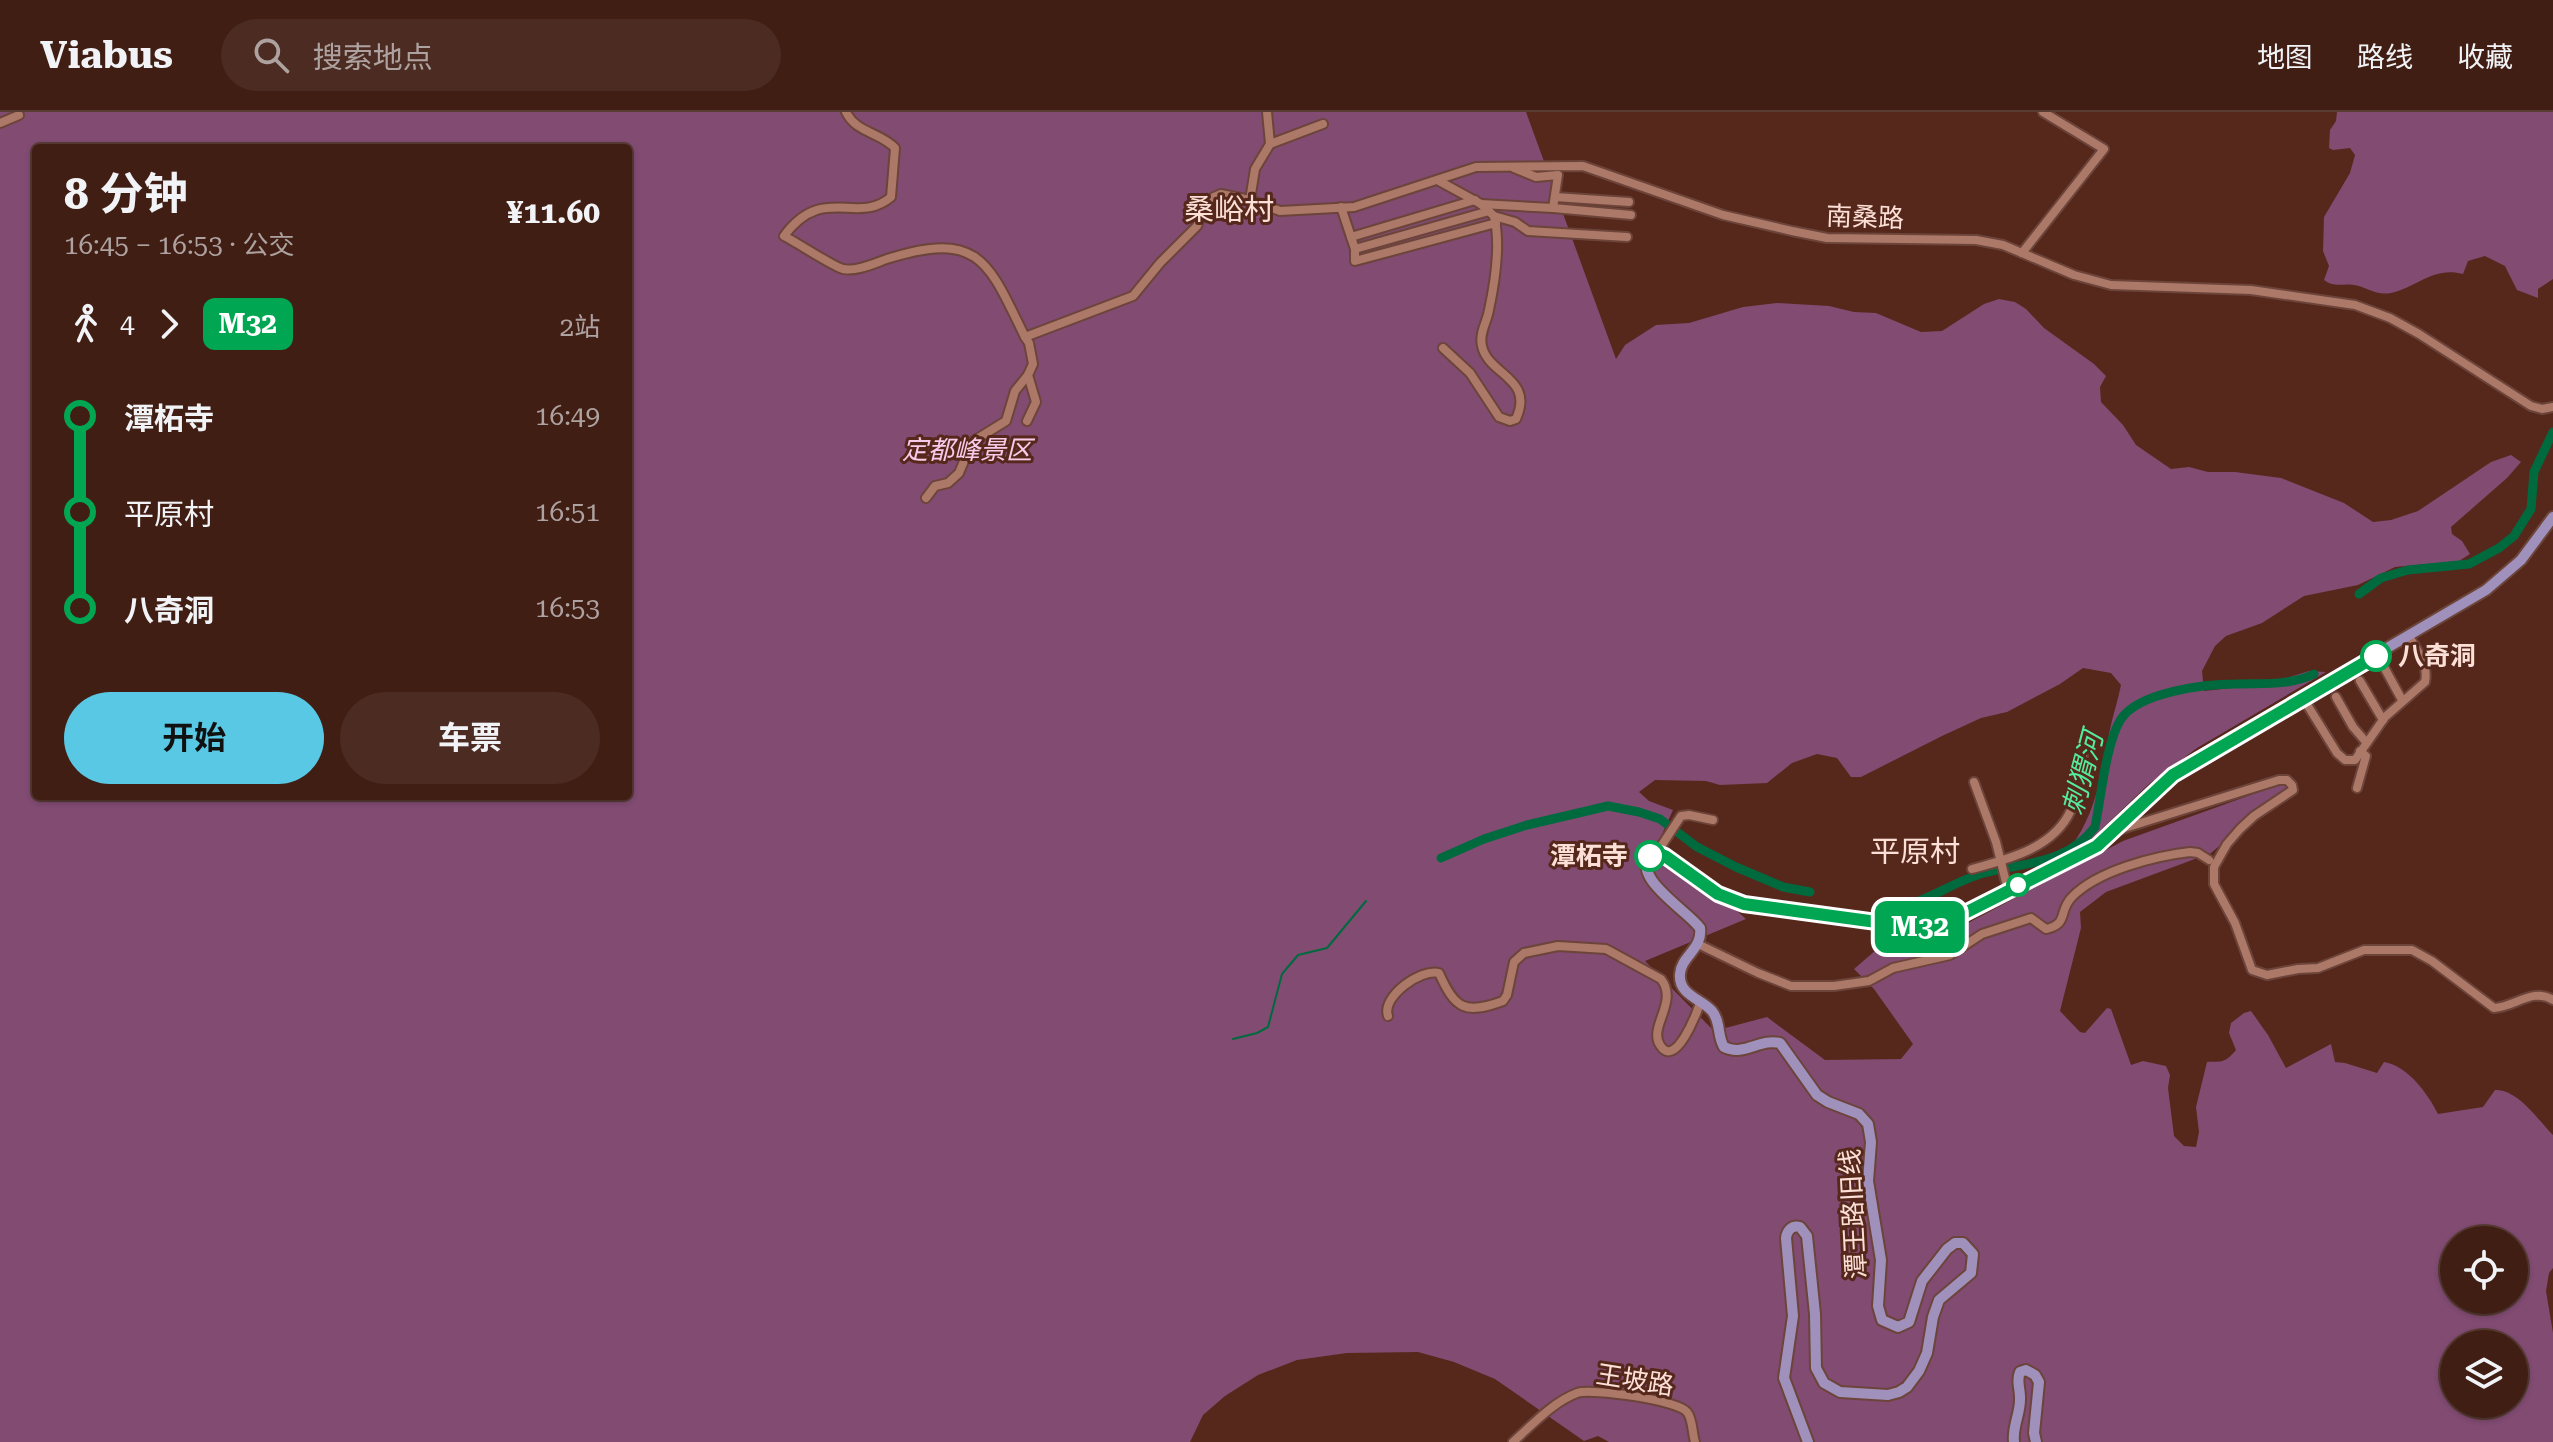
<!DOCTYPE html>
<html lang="zh">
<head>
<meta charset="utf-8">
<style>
	:root { --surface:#401e14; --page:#4b2b22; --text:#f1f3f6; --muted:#aea2a0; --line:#593c34; --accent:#59c8e5 }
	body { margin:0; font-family:"Roboto Serif","Noto Sans SC",serif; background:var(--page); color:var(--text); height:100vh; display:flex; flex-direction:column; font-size:30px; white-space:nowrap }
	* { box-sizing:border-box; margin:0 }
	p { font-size:26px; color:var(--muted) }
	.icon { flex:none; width:44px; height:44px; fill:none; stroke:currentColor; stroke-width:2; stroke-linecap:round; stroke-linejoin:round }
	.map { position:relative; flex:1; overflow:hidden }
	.side { position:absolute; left:32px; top:32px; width:600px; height:656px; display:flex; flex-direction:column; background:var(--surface); border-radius:8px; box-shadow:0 2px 6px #0004,0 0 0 2px var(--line) }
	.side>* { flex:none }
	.badge { padding:0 16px; border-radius:12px; font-size:28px; line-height:52px }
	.tools { position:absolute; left:2440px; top:1114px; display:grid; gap:16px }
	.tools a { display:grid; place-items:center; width:88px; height:88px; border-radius:50%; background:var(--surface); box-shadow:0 2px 6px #0004,0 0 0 2px var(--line); font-size:40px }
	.map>.badge { position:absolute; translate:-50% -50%; box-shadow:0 0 0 4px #fff }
	.legs { display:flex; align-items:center; gap:12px; height:88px; padding:0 32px; font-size:26px }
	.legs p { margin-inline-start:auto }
	.headline { display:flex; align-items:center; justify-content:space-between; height:136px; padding:0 32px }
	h1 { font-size:44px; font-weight:700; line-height:60px }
	.action { display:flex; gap:16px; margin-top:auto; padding:16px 32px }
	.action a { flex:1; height:92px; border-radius:48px; background:var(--accent); color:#111; font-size:32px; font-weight:700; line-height:92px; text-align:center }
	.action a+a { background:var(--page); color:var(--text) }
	ul { padding:0 32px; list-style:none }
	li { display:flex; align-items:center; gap:28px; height:96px; font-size:30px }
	li i { display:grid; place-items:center; width:12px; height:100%; margin:0 10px; background:currentColor }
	li i::after { content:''; width:20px; height:20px; margin:-10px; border:6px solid; border-radius:50%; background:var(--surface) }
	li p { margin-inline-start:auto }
	li:first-child i { background:linear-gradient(#0000 50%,currentColor 0) }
	li:last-child i { background:linear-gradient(currentColor 50%,#0000 0) }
	header { display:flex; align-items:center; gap:48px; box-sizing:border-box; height:112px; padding:0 40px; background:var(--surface); border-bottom:2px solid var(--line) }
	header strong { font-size:38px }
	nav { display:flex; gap:44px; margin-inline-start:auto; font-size:28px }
	.search { width:560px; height:72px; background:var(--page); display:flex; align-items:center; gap:20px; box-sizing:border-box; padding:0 28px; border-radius:44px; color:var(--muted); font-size:30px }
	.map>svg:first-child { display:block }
	.green { fill:#814b72; fill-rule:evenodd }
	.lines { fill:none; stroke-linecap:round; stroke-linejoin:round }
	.stream { stroke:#006a3f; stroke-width:2 }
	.river { stroke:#006a3f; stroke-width:9 }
	.minor-casing { stroke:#6c443a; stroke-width:12 }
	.major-casing { stroke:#6c443a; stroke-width:14 }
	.minor { stroke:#ac7868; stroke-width:8 }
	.major { stroke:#9f91bb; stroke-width:10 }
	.line-1-casing { stroke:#fff; stroke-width:18 }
	.line-1 { stroke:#00a651; stroke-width:12 }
	.stop-1-dot { fill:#fff; stroke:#00a651; stroke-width:4 }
	.labels { text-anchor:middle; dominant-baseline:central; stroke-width:6; stroke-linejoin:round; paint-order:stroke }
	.street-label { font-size:26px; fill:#fcdfd6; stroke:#55281b }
	.park-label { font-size:26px; font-style:italic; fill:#f8caea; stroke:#55281b }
	.stop-label { font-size:26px; font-weight:bold; fill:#fcdfd6; stroke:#55281b; text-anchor:start }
	.water-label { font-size:28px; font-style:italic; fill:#54eb9f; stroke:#55281b }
	.quarter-label { font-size:30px; fill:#fcdfd6; stroke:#55281b }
</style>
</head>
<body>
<header>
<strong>Viabus</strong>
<div class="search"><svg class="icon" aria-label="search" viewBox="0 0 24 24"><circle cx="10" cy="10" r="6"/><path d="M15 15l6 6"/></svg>搜索地点</div>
<nav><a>地图</a><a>路线</a><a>收藏</a></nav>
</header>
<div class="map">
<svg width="2553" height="1330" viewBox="0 0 2553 1330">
	<rect width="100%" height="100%" fill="#55281b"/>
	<g class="green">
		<path d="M0,0H1526L1616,247L1625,233L1656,213L1689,211L1743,195L1777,191L1829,194L1854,200L1876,201L1921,220L1942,219L1984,192L1999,187L2015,190L2026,197L2044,216L2094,252L2106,264L2100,275L2101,290L2123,313L2136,333L2171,357L2189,355L2208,360H2235L2281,366L2344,391L2373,410L2391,408L2418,399L2491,350L2511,343L2521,350L2507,366L2451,415L2452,422L2462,429L2470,442L2459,449L2395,455L2358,473L2304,484L2262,511L2226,524L2215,534L2202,559L2204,579L2268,572L2309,559L2326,560L2197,636L2149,672L2085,733L2079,734L2075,729C2097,696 2102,659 2109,622C2112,605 2118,589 2121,573L2111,561L2083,556L2060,572L2007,600L1981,606L1942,624L1861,665H1851L1837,646L1817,642L1792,651L1767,671L1720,673L1706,669L1655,668L1639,680L1649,689L1673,698L1659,729L1746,807L1645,849L1714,919L1767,905L1825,948L1901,947L1913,932L1874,877L1854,857L1876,838L1906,832L1968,811L2123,729L2281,672L2290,674L2211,741L2106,780L2080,800L2081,816L2060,899L2080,920L2085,921L2107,896L2111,897L2131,953L2143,949L2166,954L2170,963L2168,976L2174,1024L2184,1034L2196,1035L2199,1020L2196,995L2207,950C2222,949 2224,952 2236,938L2229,921L2231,911L2244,901L2251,899L2268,923L2286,956L2331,932L2335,950L2345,951L2377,961L2384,950C2408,954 2428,982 2438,1002L2483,995L2495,978C2518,977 2539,1009 2553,1023V1156L2549,1161L2546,1179L2553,1221V1330H1609L1598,1324L1584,1329L1495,1267L1454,1250L1418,1240L1347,1241L1297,1248L1258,1263L1225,1284L1203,1303L1190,1330H0ZM36,36H628V684H36ZM2454,1128H2514V1188H2454ZM2454,1232H2514V1292H2454Z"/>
		<path d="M2337,0H2553V167L2538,177V186L2517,178L2505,154L2485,144L2468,149L2463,162C2434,154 2417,175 2391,181C2376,184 2367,175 2354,173C2341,171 2335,176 2324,168L2329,154L2323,139L2324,105L2350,61L2355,43L2350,36L2333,38L2329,36L2330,18L2336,9Z"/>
	</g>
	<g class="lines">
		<polyline class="stream" points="1233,927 1257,921 1268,915 1282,862 1298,843 1327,836 1366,789"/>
		<g class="river">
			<polyline points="2359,482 2381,466 2408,458 2469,452 2499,436 2514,424 2531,397 2534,360 2553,320"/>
			<polyline points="1441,746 1484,727 1527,713 1608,694 1639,700 1660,707 1697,735 1736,755 1783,775 1810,780"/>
			<path d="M1898,796C1929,789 1954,769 1984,761C2025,750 2066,753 2095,715C2101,686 2106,630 2121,607C2139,580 2205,572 2236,572C2263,571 2289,574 2314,562"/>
		</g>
		<defs>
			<g id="minor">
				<path d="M846,0C856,21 880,20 895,36L891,85C857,114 823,71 784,124C796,130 834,155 843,157C857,160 877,150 890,146C981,118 989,152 1025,225L1133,184L1160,151L1197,114L1206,93L1214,85L1221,82L1250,88"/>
				<polyline points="1267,0 1270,32 1255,57 1250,88 1280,99 1354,95 1476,55 1583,54 1723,103 1792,119 1827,126 1976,128 2003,133 2074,163 2111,173 2251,178 2355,193 2390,206 2419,222 2531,294 2542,297 2553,295"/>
				<polyline points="0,11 19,3"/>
				<polyline points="1270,32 1323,12"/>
				<path d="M1439,69L1481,92L1494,104C1501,132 1495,170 1489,198C1487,210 1479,221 1482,234C1488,263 1535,266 1516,307L1510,309L1499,305L1470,261L1443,236"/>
				<polyline points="1555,85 1629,90"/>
				<polyline points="1481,92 1553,96 1558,63 1536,65 1514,56"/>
				<polyline points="1341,95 1355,137 1355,149 1496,111"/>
				<polyline points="1553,96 1631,103"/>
				<polyline points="1494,104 1515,110 1528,119 1627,125"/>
				<polyline points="1351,125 1475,88"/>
				<polyline points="1355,137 1489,99"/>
				<polyline points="2022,141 2104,37 2043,0"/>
				<polyline points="1025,225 1029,231 1033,252 1028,263 1036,290 1027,309"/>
				<polyline points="926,386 935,374 948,371 959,361 972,330 1006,309 1015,279 1028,263"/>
				<polyline points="2384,555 2402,588"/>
				<polyline points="2360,569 2383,608"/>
				<polyline points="2336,585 2353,615 2366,630"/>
				<path d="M2303,586L2337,641L2345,648H2355L2385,605L2425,570C2429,553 2417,539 2409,524"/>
				<polyline points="1974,670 1996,730 2008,778"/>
				<polyline points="2357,676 2366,644 2360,639"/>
				<path d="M2115,719L2279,668H2287L2292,673L2293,678L2254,704L2240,717L2227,732L2214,755V772L2235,811L2252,858L2267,863L2298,857L2318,856L2364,838H2412L2432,849L2494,896C2515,895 2533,875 2553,888"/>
				<polyline points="1658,739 1681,704 1689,703 1713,708"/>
				<path d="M1972,757C2009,747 2054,736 2071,698C2078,684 2079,659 2083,643"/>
				<path d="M1698,832L1758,861L1791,874H1834L1869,869L1893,856L1950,843L1982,822L2031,806L2046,817C2069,812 2058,799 2072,785C2097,759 2154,744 2190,740L2198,741L2209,748"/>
				<path d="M1388,904C1381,885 1421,856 1439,861C1455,897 1465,903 1503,889L1507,883L1514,850L1524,841L1558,834L1606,837L1661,867C1679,890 1648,915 1660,933C1675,958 1697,901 1700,891"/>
				<path d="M1513,1330C1532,1313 1553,1290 1577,1281C1592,1276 1677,1288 1687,1300C1693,1307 1692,1321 1695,1330"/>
			</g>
			<g id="major">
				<path d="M1808,1330L1784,1266L1793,1204L1786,1126C1787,1118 1792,1113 1800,1115L1807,1124L1815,1202L1816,1256L1824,1271L1840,1280L1888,1283L1899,1280L1907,1275L1919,1259L1927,1241L1933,1205L1939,1188L1971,1161L1973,1142L1963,1131H1955L1947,1137L1922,1169L1909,1210L1898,1215L1882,1208L1878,1194L1881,1148L1868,1069L1871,1030L1868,1012L1859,1002L1828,990L1817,983L1780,931C1760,926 1744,945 1724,935C1717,924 1721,910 1712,899C1702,887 1678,883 1680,862C1681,844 1703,837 1700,816C1687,798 1627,763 1653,742H1661L1718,782L1744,792L1906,814H1929L1950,808L2097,734L2159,674L2184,655L2486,478L2521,448L2553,405"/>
				<path d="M2014,1330C2012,1314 2021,1301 2020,1285C2020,1275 2016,1269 2020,1260L2026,1258L2035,1263L2039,1270L2034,1321L2036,1330"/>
			</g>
		</defs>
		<use href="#minor" class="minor-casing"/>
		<use href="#major" class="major-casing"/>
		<use href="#minor" class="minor"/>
		<use href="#major" class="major"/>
	</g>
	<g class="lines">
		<defs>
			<polyline id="line-1" points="1650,744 1657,741 1665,744 1718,782 1744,792 1906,814 1929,814 1963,802 2097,734 2173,663 2376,544"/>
		</defs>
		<use href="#line-1" class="line-1-casing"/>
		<use href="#line-1" class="line-1"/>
	</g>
	<g class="stop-1-dot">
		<circle cx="2376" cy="544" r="14"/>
		<circle cx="1650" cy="744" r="14"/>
		<circle cx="2018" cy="773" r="10"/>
	</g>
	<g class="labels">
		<g class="street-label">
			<text transform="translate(1865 105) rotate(2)">南桑路</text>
			<text transform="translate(1853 1102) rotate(-93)">潭王路旧线</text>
			<text transform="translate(1635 1268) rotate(9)">王坡路</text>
		</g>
		<g class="park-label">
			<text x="967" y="338">定都峰景区</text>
		</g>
		<g class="stop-label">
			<text x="2398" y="544">八奇洞</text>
			<text x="1628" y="744" text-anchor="end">潭柘寺</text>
		</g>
		<g class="water-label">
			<text transform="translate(2083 661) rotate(-75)">刺猬河</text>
		</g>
		<g class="quarter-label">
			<text x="1229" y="97">桑峪村</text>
			<text x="1915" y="739">平原村</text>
		</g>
	</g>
</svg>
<div class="tools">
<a><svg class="icon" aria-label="locate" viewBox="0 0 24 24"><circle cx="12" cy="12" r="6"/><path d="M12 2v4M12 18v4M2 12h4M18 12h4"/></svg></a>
<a><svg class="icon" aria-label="layers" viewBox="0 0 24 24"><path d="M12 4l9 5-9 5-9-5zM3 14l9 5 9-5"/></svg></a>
</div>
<b class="badge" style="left:1920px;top:815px;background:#00a651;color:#fff">M32</b>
<section class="side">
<div class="headline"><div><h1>8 分钟</h1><p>16:45 – 16:53 · 公交</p></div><b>¥11.60</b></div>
<div class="legs"><svg class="icon" aria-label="walk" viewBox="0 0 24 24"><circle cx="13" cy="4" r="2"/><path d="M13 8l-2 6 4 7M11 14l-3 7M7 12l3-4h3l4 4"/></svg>4<svg class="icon" aria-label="forward" viewBox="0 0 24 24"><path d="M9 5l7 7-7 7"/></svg><b class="badge" style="background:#00a651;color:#fff">M32</b><p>2站</p></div>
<ul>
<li><i style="color:#00a651"></i><b>潭柘寺</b><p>16:49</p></li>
<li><i style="color:#00a651"></i><span>平原村</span><p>16:51</p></li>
<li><i style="color:#00a651"></i><b>八奇洞</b><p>16:53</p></li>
</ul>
<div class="action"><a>开始</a><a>车票</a></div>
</section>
</div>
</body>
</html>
